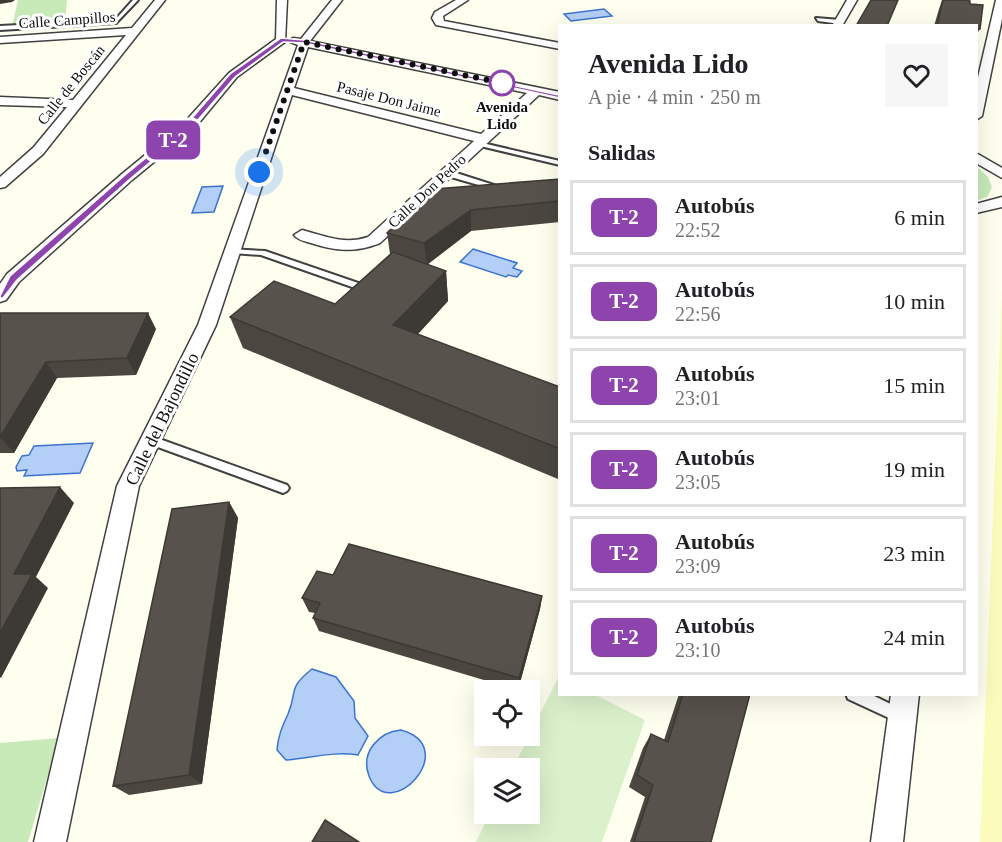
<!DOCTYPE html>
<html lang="es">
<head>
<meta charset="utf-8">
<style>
	:root { --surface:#fff; --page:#f6f6f6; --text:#202124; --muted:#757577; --line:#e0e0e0 }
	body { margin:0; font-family:Georgia,serif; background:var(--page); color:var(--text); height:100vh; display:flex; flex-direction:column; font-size:22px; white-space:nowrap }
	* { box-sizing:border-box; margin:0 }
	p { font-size:20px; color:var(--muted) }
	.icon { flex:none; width:33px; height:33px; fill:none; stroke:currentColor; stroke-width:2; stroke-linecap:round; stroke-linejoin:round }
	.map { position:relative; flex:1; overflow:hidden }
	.drawer { position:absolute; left:558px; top:24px; width:420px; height:672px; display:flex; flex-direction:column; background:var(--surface); border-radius:0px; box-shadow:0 6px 24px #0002 }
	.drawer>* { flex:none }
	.badge { padding:0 12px; border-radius:9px; font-size:21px; line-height:39px }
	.controls { position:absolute; left:474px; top:680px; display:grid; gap:12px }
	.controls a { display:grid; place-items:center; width:66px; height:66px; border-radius:0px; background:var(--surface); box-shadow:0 6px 24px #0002; font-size:30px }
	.you { position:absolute; width:30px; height:30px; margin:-15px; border:4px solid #fff; border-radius:50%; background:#1a73e8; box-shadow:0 0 0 9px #1a73e833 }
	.map>.badge { position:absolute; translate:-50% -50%; box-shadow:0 0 0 3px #fff }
	h2 { padding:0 30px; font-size:22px; line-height:54px }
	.round { display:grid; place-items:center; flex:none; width:63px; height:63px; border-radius:0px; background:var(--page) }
	.summary { display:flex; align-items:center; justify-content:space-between; height:102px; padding:0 30px }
	h1 { font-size:28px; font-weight:700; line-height:45px }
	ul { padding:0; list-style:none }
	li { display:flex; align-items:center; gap:18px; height:75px; margin:0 12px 9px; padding:0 18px; border:3px solid var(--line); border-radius:0px }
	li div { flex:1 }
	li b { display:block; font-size:22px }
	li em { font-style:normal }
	li .badge { min-width:66px; font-weight:700; text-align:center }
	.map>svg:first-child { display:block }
	.green { fill:#c8eab9 }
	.sand { fill:#fbfbbc }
	.pitch { fill:#dbf1cb }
	.water { fill:#b4cff7; stroke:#3a73cf; stroke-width:1.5 }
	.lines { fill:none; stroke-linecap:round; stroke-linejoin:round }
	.lane-casing { stroke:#414141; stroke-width:4 }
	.street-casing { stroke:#414141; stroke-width:3 }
	.lane { fill:#fff; fill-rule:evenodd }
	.street { fill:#fff; fill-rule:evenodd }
	.wall { fill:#4b4740 }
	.shaded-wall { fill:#3d3934 }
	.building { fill:#57524b; stroke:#3d3934; stroke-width:1.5 }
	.line { fill:#8e44ad; stroke:#fff; stroke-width:1.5 }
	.walk { stroke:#0e0e0e; stroke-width:6; stroke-dasharray:0 10.8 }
	.stop-dot { fill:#fff; stroke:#8e44ad; stroke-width:3 }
	.labels { text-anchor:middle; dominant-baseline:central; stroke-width:6; stroke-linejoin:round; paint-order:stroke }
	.far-street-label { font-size:15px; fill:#0e0e0e; stroke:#fff }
	.far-stop-label { font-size:15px; font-weight:bold; fill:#0e0e0e; stroke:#fff }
	.street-label { font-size:18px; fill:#0e0e0e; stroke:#fff }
</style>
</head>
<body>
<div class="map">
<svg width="1002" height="842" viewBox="0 0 1002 842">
	<rect width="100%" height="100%" fill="#fffff0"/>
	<g class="green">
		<polygon points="18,0 67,0 65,23 12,26"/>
		<polygon points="977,167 988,177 992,187 988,196 977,201"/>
		<polygon points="59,738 28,842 0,842 0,743"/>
	</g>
	<polygon class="sand" points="1002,289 1002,842 980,842"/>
	<polygon class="pitch" points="559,676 560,694 596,695 645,720 602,842 476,842 490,813 530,813 530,768 513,768"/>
	<g class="water">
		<polygon points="604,9 612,16 571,21 564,14"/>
		<polygon points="223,186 214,212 192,213 202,187"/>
		<polygon points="473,249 517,263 513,268 522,271 517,277 508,275 506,277 460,262"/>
		<polygon points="93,443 80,473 24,476 27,470 17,471 16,467 22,456 29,455 34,446"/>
		<path d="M312,669L336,677L354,701L355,718L368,736L358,755C335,751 310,758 286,760L277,750C278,736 282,727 288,714C298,690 287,689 312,669Z"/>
		<path d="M401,730C463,747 389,827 369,776C360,752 379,732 401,730Z"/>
	</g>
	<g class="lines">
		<defs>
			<g id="lane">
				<polygon points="133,0 138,0 116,23 0,30 0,26 115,20"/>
				<polygon points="816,18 840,20 843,22 840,24 818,21"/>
				<polygon points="478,142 560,161 560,165 476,145 475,144"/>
				<polygon points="444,171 450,171 503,188 496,190 444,175"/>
				<polygon points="229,249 265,251 361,284 362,286 358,289 355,288 261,255 232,253 228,251"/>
				<polygon points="151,436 287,485 289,488 287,491 283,493 147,443 146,440 147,437"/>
				<polygon points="846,694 870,694 907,712 909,717 907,722 902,724 848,699"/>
			</g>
			<g id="street">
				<polygon points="155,0 165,0 43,154 5,187 0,188 0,177 33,148 67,107 0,105 0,97 73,100 126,35 0,43 0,37 132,28"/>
				<polygon points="277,0 287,0 285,42 237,77 193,130 132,180 19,282 6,300 0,302 0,284 7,274 122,174 183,124 229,73 276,39"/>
				<path d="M332,0H342L310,41L560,92V100L539,95L380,243C355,253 335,251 311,243C304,241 298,240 294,235L302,230C325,236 345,245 368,237L474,141L292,95L216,325L139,486L66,842H34L117,486L198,325L298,45L288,41L293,38L301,39ZM308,47L527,93L481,134L294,88Z"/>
				<polygon points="456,0 468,0 443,16 444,21 560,43 560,49 436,25 432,18 435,12"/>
				<polygon points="847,0 857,0 842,26 832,26"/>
				<polygon points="996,0 1002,0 1002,19 982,116 976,120 976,86"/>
				<polygon points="976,153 1002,168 1002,178 976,163"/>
				<polygon points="1002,197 1002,207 976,213 976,204"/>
				<polygon points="891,694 919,694 903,842 871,842"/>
			</g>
		</defs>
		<use href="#lane" class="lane-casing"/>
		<use href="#street" class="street-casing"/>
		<use href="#lane" class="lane"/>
		<use href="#street" class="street"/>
	</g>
	<g class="wall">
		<polygon points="942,0 966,0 970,4 980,29 976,35 976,26 934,26 939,9"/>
		<polygon points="560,179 560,222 471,231 427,264 446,271 448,301 417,335 560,387 560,477 558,479 243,348 230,317 335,304 390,254 387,233"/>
		<polygon points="0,313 156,329 136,375 57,378 14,453 0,453"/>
		<polygon points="229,502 238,518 202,784 129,795 113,786"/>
		<polygon points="333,575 542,596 540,609 518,690 319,631 313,618 315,613 309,612 302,598"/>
		<polygon points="679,694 750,694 711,842 630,842 645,797 629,787 643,748 651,734 664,740"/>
	</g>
	<g class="shaded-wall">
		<polygon points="0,0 15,0 12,2 0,4"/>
		<polygon points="471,210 471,231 427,265 424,243"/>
		<polygon points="446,271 448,301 398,356 393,325"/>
		<polygon points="148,313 156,329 136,375 127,358"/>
		<polygon points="46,362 57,378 14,453 0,437"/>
		<polygon points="60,487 74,503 36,577 48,588 1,678 0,677 0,633 14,574"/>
		<polygon points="229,502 238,518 202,784 189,775"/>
		<polygon points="542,596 540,609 518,690 519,678"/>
	</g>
	<g class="building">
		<polygon points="871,0 898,0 887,26 856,26"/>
		<polygon points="943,0 966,0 970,1 970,4 983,5 980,29 976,29 976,26 937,26"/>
		<polygon points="560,179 560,201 471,210 424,243 387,233 434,189"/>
		<polygon points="393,252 446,271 393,325 560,387 560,449 230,317 274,281 335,304"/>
		<polygon points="0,313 148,313 127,358 46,362 0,437"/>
		<polygon points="60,487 14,574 32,574 0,633 0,488"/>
		<polygon points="229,502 189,775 113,786 172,509"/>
		<polygon points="349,544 542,596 519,678 313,618 320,603 302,598 317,571 333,575"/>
		<polygon points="683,694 750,694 711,842 634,842 653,785 637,775 651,734 668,742"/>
		<polygon points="325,820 359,842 312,842"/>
	</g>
	<polygon class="line" points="281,38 304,40 563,96 560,98 304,43 283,42 235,77 191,128 130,179 17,280 3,298 0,298 0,296 10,276 125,175 186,125 230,74"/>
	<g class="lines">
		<polyline class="walk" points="259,172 304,42 502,83"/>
	</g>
	<circle class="stop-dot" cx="502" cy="83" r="12"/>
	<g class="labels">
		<g class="far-street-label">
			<text transform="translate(67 20) rotate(-4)">Calle Campillos</text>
			<text transform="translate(71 85) rotate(-51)">Calle de Boscán</text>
			<text transform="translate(389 99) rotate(14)">Pasaje Don Jaime</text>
			<text transform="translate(427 191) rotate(-43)">Calle Don Pedro</text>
		</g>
		<g class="far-stop-label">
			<text x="502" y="107">Avenida<tspan x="502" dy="17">Lido</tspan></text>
		</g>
		<g class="street-label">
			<text transform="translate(162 419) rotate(-64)">Calle del Bajondillo</text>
		</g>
	</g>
</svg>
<div class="controls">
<a><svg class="icon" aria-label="locate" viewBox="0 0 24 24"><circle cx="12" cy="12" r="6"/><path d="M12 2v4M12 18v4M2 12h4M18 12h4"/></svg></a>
<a><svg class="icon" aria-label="layers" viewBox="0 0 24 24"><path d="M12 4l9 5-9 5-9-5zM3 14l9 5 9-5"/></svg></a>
</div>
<div class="you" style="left:259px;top:172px"></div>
<b class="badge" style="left:173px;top:140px;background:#8e44ad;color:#fff">T-2</b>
<section class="drawer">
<div class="summary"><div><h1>Avenida Lido</h1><p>A pie · 4 min · 250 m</p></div><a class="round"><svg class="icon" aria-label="heart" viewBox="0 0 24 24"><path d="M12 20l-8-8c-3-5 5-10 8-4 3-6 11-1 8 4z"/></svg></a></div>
<h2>Salidas</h2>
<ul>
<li><span class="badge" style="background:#8e44ad;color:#fff">T-2</span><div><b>Autobús</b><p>22:52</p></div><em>6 min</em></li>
<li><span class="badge" style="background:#8e44ad;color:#fff">T-2</span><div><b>Autobús</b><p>22:56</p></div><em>10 min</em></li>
<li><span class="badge" style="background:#8e44ad;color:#fff">T-2</span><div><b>Autobús</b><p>23:01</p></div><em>15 min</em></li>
<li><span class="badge" style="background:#8e44ad;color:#fff">T-2</span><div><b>Autobús</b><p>23:05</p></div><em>19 min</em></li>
<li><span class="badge" style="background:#8e44ad;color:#fff">T-2</span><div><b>Autobús</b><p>23:09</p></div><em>23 min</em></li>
<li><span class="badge" style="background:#8e44ad;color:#fff">T-2</span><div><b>Autobús</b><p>23:10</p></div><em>24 min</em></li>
</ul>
</section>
</div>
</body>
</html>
